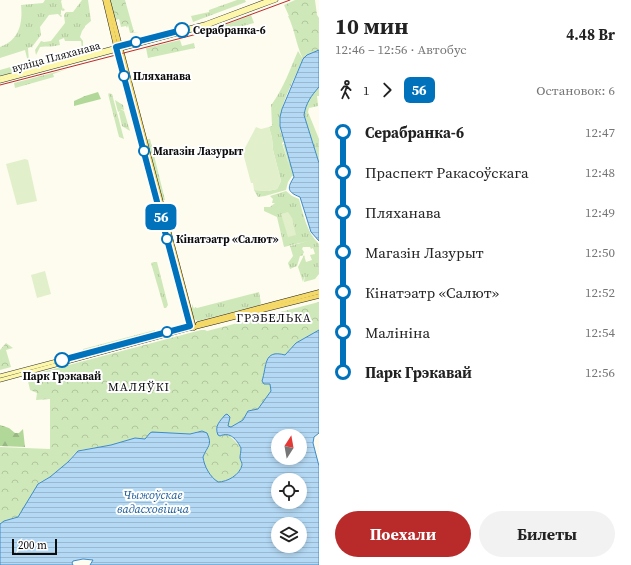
<!DOCTYPE html>
<html lang="ru">
<head>
<meta charset="utf-8">
<style>
	:root { --surface:#fff; --page:#f2f2f2; --text:#222; --muted:#767676; --accent:#b92a2a }
	body { margin:0; font-family:"Source Serif 4",serif; background:var(--page); color:var(--text); height:100vh; display:flex; flex-direction:column; font-size:15px; white-space:nowrap }
	* { box-sizing:border-box; margin:0 }
	p { font-size:13px; color:var(--muted) }
	.icon { flex:none; width:22px; height:22px; fill:none; stroke:currentColor; stroke-width:2; stroke-linecap:round; stroke-linejoin:round }
	.map { position:relative; flex:1; overflow:hidden }
	.details { display:flex; flex-direction:column; background:var(--surface); width:312px }
	.details>* { flex:none }
	.badge { padding:0 8px; border-radius:6px; font-size:14px; line-height:26px }
	.needle { width:26px; rotate:11deg }
	.buttons { position:absolute; left:271px; top:429px; display:grid; gap:8px }
	.buttons a { display:grid; place-items:center; width:36px; height:36px; border-radius:50%; background:var(--surface); box-shadow:0 2px 6px #0003; font-size:20px }
	.scale { position:absolute; left:12px; bottom:10px; width:45px; box-sizing:border-box; padding-left:4px; border:2px solid #0d0d0d; border-top:0; font-size:11px; line-height:14px; white-space:nowrap; color:#0d0d0d; -webkit-text-stroke:3px #fff; paint-order:stroke }
	.map>.badge { position:absolute; translate:-50% -50%; box-shadow:0 0 0 2px #fff }
	.legs { display:flex; align-items:center; gap:6px; height:44px; padding:0 16px; font-size:13px }
	.legs p { margin-inline-start:auto }
	.overview { display:flex; align-items:center; justify-content:space-between; height:68px; padding:0 16px }
	h1 { font-size:22px; font-weight:700; line-height:30px }
	.button { display:flex; gap:8px; margin-top:auto; padding:8px 16px }
	.button a { flex:1; height:46px; border-radius:24px; background:var(--accent); color:#fff; font-size:16px; font-weight:700; line-height:46px; text-align:center }
	.button a+a { background:var(--page); color:var(--text) }
	ul { padding:0 16px; list-style:none }
	li { display:flex; align-items:center; gap:14px; height:40px; font-size:15px }
	li i { display:grid; place-items:center; width:6px; height:100%; margin:0 5px; background:currentColor }
	li i::after { content:''; width:10px; height:10px; margin:-5px; border:3px solid; border-radius:50%; background:var(--surface) }
	li p { margin-inline-start:auto }
	li:first-child i { background:linear-gradient(#0000 50%,currentColor 0) }
	li:last-child i { background:linear-gradient(currentColor 50%,#0000 0) }
	main { display:flex; flex:1; min-height:0 }
	.map>svg:first-child { display:block }
	.grass { fill:url(#grass-tufts) }
	.forest { fill:url(#forest-firs) }
	.park { fill:url(#park-crowns) }
	.pitch { fill:#e1efca }
	.water { fill:url(#water-rules); stroke:#3e8ac9; fill-rule:evenodd }
	.lines { fill:none; stroke-linecap:round; stroke-linejoin:round }
	.secondary-casing { stroke:#2f2f2f; stroke-width:4.5 }
	.primary-casing { stroke:#1e1e1e; stroke-width:5 }
	.secondary { stroke:#fcf7ab; stroke-width:3.5 }
	.primary { stroke:#f4d968; stroke-width:4 }
	.tram { stroke:#b92a2a; stroke-width:1 }
	.line-1-casing { stroke:#fff; stroke-width:9 }
	.line-1 { stroke:#0072bc; stroke-width:6 }
	.stop-1-dot { fill:#fff; stroke:#0072bc; stroke-width:2 }
	.labels { text-anchor:middle; dominant-baseline:central; stroke-width:4; stroke-linejoin:round; paint-order:stroke }
	.stop-label { font-size:11px; font-weight:bold; fill:#0d0d0d; stroke:#fff; text-anchor:start }
	.street-label { font-size:11px; fill:#0d0d0d; stroke:#fff }
	.neighbourhood-label { font-size:12px; letter-spacing:1px; fill:#0d0d0d; stroke:#fff }
	.water-label { font-size:12px; font-style:italic; fill:#1a5c9b; stroke:#fff }
</style>
</head>
<body>
<main>
<div class="map">
<svg width="319" height="565" viewBox="0 0 319 565">
	<defs>
		<pattern id="grass-tufts" width="24" height="20" patternUnits="userSpaceOnUse"><rect width="24" height="20" fill="#cfe8b9"/><path d="M3 7l-1-3M5 7V3M7 7l1-3M15 17l-1-3M17 17v-4M19 17l1-3" fill="none" stroke="#b1c69e"/></pattern>
		<pattern id="forest-firs" width="22" height="20" patternUnits="userSpaceOnUse"><rect width="22" height="20" fill="#b2d899"/><path d="M5 1l3.5 6h-7zM16 11l3.5 6h-7z" fill="#98b883"/></pattern>
		<pattern id="park-crowns" width="20" height="18" patternUnits="userSpaceOnUse"><rect width="20" height="18" fill="#cfe8b9"/><path d="M2 6a3 3 0 1 1 6 0M12 15a3 3 0 1 1 6 0" fill="none" stroke="#b1c69e"/></pattern>
		<pattern id="water-rules" width="6" height="5" patternUnits="userSpaceOnUse"><rect width="6" height="5" fill="#b4d9f4"/><path d="M0 2.5h6" fill="none" stroke="#9ab9d0"/></pattern>
	</defs>
	<rect width="100%" height="100%" fill="#fefcee"/>
	<g class="grass">
		<path d="M45,0H62L61,1L63,10V8L65,10L63,11L61,10V14H60L62,16L61,17L58,14L49,15L40,27L41,35L32,47L33,48L31,47L28,48L29,62L35,61L37,63L93,49L94,51L0,76V70L28,62L25,50L0,58V47C19,40 23,24 21,5L43,3Z"/>
		<path d="M82,0H88L91,21L85,26V27L82,31L80,37L83,41V49H82L81,41H65L64,38L59,40L60,45C53,47 47,46 40,47L36,55L35,50L41,41L44,42L51,41L65,23L64,15L66,12H73Z"/>
		<polygon points="237,0 245,0 246,2 193,22 191,16 209,12 209,10"/>
		<polygon points="251,15 254,23 208,35 207,33 196,36"/>
		<path d="M298,51L303,59C296,76 277,109 280,127C280,132 283,137 284,142L282,143L291,171L283,144H285L294,176H292L288,182L286,190L265,196L258,197L254,190L268,191L277,189L281,181L273,150L272,138L269,127L272,126L271,104H272C284,87 290,69 298,51Z"/>
		<polygon points="67,69 53,74 54,77 15,88 14,83"/>
		<path d="M319,87V96H317L318,106L309,108L308,112L319,139V163L304,115C306,103 311,95 319,87Z"/>
		<polygon points="108,93 112,94 124,139 119,137 108,94 110,95"/>
		<polygon points="115,100 123,105 124,110 120,109 124,111 130,131 122,126 119,113 120,111 118,112"/>
		<polygon points="146,139 150,139 165,200 162,200"/>
		<path d="M286,191L292,196L299,199C304,216 306,231 319,244V274L315,279L304,282L305,274L303,282L298,267L304,255L306,262L312,260L310,255L315,254L313,248L311,249L310,247H303L302,249L304,252L302,256H300L297,266L290,269L288,263L293,256L290,246L308,241L284,247L277,217L264,211V207H270L275,203H272L273,199L270,196Z"/>
		<polygon points="154,262 157,262 168,305 166,308 164,308 151,263"/>
		<path d="M259,292L261,303L260,305L198,321C191,319 191,311 190,304L192,309V304L194,309L195,307L197,308Z"/>
		<polygon points="155,330 155,333 85,352 83,351 83,349"/>
	</g>
	<g class="forest">
		<polygon points="98,92 101,99 74,106 74,101 85,96"/>
		<polygon points="0,425 9,428 15,433 19,433 23,429 25,447 0,446"/>
	</g>
	<g class="park">
		<polygon points="109,0 125,0 134,32 138,32 130,33 128,25 127,28 126,26 121,27 119,19 115,20"/>
		<path d="M295,0H315L317,15L319,18V50L307,55L303,59C296,45 295,30 288,16H289L284,5Z"/>
		<polygon points="180,40 182,46 194,43 195,48 148,58 146,48"/>
		<path d="M319,302V330L296,343L285,355C264,349 264,368 264,384H270L271,391L258,410H249L247,413L243,420L231,427L228,426L230,417L227,414L218,423L216,430L219,436L225,434L229,435L241,447C241,450 242,465 241,467C239,475 227,482 218,482C211,478 200,463 204,454C206,451 208,448 210,445L207,433L199,431L190,434L152,432L145,439L135,438L111,445L81,450L74,454L68,462L50,477L40,482L18,517L4,521L0,524V447L50,449V399L36,400L37,393L30,390L27,376L201,330H205L207,331Z"/>
		<polygon points="6,343 13,348 6,350 11,367 0,370 0,350"/>
	</g>
	<g class="pitch">
		<polygon points="256,127 261,129 269,127 272,138 273,150 281,181 277,189 268,191 254,190 253,183 251,183 242,149 245,148"/>
		<polygon points="25,159 28,160 37,201 17,205 6,164"/>
		<polygon points="288,212 292,218 296,235 288,237 281,214"/>
		<polygon points="45,271 51,294 37,298 31,275"/>
	</g>
	<g class="water">
		<path d="M319,50V87C311,96 306,103 304,115L319,163V241L311,232L300,197C287,192 287,188 294,177L280,126V117L282,109L303,59L307,55Z"/>
		<path d="M319,330V433L314,437L313,443L319,466V565H90L93,560L83,559L73,561L72,563L73,565H0V524L4,521L18,517L38,484L50,477L68,462L78,451L111,445L135,438L145,439L150,433L152,432L190,434L202,431L207,433C213,446 207,446 203,457C204,466 210,477 218,482C227,482 240,475 242,465C242,462 241,462 240,458C240,455 241,452 241,448C237,440 230,431 220,436L218,435C214,426 220,421 225,415L227,414L230,417L228,426L231,427L243,420L248,411L258,409L271,391L270,384H264L262,381C267,366 263,349 285,355L296,343ZM278,436H300V458H278ZM278,480H300V502H278ZM278,524H300V546H278Z"/>
	</g>
	<g class="lines">
		<defs>
			<g id="secondary">
				<polyline points="0,78 205,24 269,0"/>
				<polyline points="0,81 206,26 276,0"/>
				<polyline points="0,376 190,326"/>
				<polyline points="0,380 191,328"/>
			</g>
			<g id="primary">
				<polyline points="105,0 119,59 191,328 319,296"/>
				<polyline points="108,0 194,328"/>
				<polyline points="198,324 319,292"/>
			</g>
		</defs>
		<use href="#secondary" class="secondary-casing"/>
		<use href="#primary" class="primary-casing"/>
		<use href="#secondary" class="secondary"/>
		<use href="#primary" class="primary"/>
		<polyline class="tram" points="0,85 201,33 290,0"/>
	</g>
	<g class="lines">
		<defs>
			<polyline id="line-1" points="62,360 190,326 116,47 182,30"/>
		</defs>
		<use href="#line-1" class="line-1-casing"/>
		<use href="#line-1" class="line-1"/>
	</g>
	<g class="stop-1-dot">
		<circle cx="182" cy="30" r="7"/>
		<circle cx="136" cy="42" r="5"/>
		<circle cx="124" cy="76" r="5"/>
		<circle cx="144" cy="151" r="5"/>
		<circle cx="167" cy="239" r="5"/>
		<circle cx="167" cy="332" r="5"/>
		<circle cx="62" cy="360" r="7"/>
	</g>
	<g class="labels">
		<g class="stop-label">
			<text x="193" y="30">Серабранка-6</text>
			<text x="133" y="76">Пляханава</text>
			<text x="153" y="151">Магазін Лазурыт</text>
			<text x="176" y="239">Кінатэатр «Салют»</text>
			<text x="62" y="376" text-anchor="middle">Парк Грэкавай</text>
		</g>
		<g class="street-label">
			<text transform="translate(56 57) rotate(-15)">вуліца Пляханава</text>
		</g>
		<g class="neighbourhood-label">
			<text x="274" y="318">ГРЭБЕЛЬКА</text>
			<text x="139" y="387">МАЛЯЎКІ</text>
		</g>
		<g class="water-label">
			<text x="153" y="495">Чыжоўскае<tspan x="153" dy="14">вадасховішча</tspan></text>
		</g>
	</g>
</svg>
<div class="buttons">
<a><svg class="needle" viewBox="-14 -14 28 28"><path d="M0-13l5 13h-10z" fill="#e53935"/><path d="M0 13l5-13h-10z" fill="#767676"/></svg></a>
<a><svg class="icon" aria-label="locate" viewBox="0 0 24 24"><circle cx="12" cy="12" r="6"/><path d="M12 2v4M12 18v4M2 12h4M18 12h4"/></svg></a>
<a><svg class="icon" aria-label="layers" viewBox="0 0 24 24"><path d="M12 4l9 5-9 5-9-5zM3 14l9 5 9-5"/></svg></a>
</div>
<div class="scale">200 m</div>
<b class="badge" style="left:161px;top:217px;background:#0072bc;color:#fff">56</b>
</div>
<section class="details">
<div class="overview"><div><h1>10 мин</h1><p>12:46 – 12:56 · Автобус</p></div><b>4.48 Br</b></div>
<div class="legs"><svg class="icon" aria-label="walk" viewBox="0 0 24 24"><circle cx="13" cy="4" r="2"/><path d="M13 8l-2 6 4 7M11 14l-3 7M7 12l3-4h3l4 4"/></svg>1<svg class="icon" aria-label="forward" viewBox="0 0 24 24"><path d="M9 5l7 7-7 7"/></svg><b class="badge" style="background:#0072bc;color:#fff">56</b><p>Остановок: 6</p></div>
<ul>
<li><i style="color:#0072bc"></i><b>Серабранка-6</b><p>12:47</p></li>
<li><i style="color:#0072bc"></i><span>Праспект Ракасоўскага</span><p>12:48</p></li>
<li><i style="color:#0072bc"></i><span>Пляханава</span><p>12:49</p></li>
<li><i style="color:#0072bc"></i><span>Магазін Лазурыт</span><p>12:50</p></li>
<li><i style="color:#0072bc"></i><span>Кінатэатр «Салют»</span><p>12:52</p></li>
<li><i style="color:#0072bc"></i><span>Малініна</span><p>12:54</p></li>
<li><i style="color:#0072bc"></i><b>Парк Грэкавай</b><p>12:56</p></li>
</ul>
<div class="button"><a>Поехали</a><a>Билеты</a></div>
</section>
</main>
</body>
</html>
